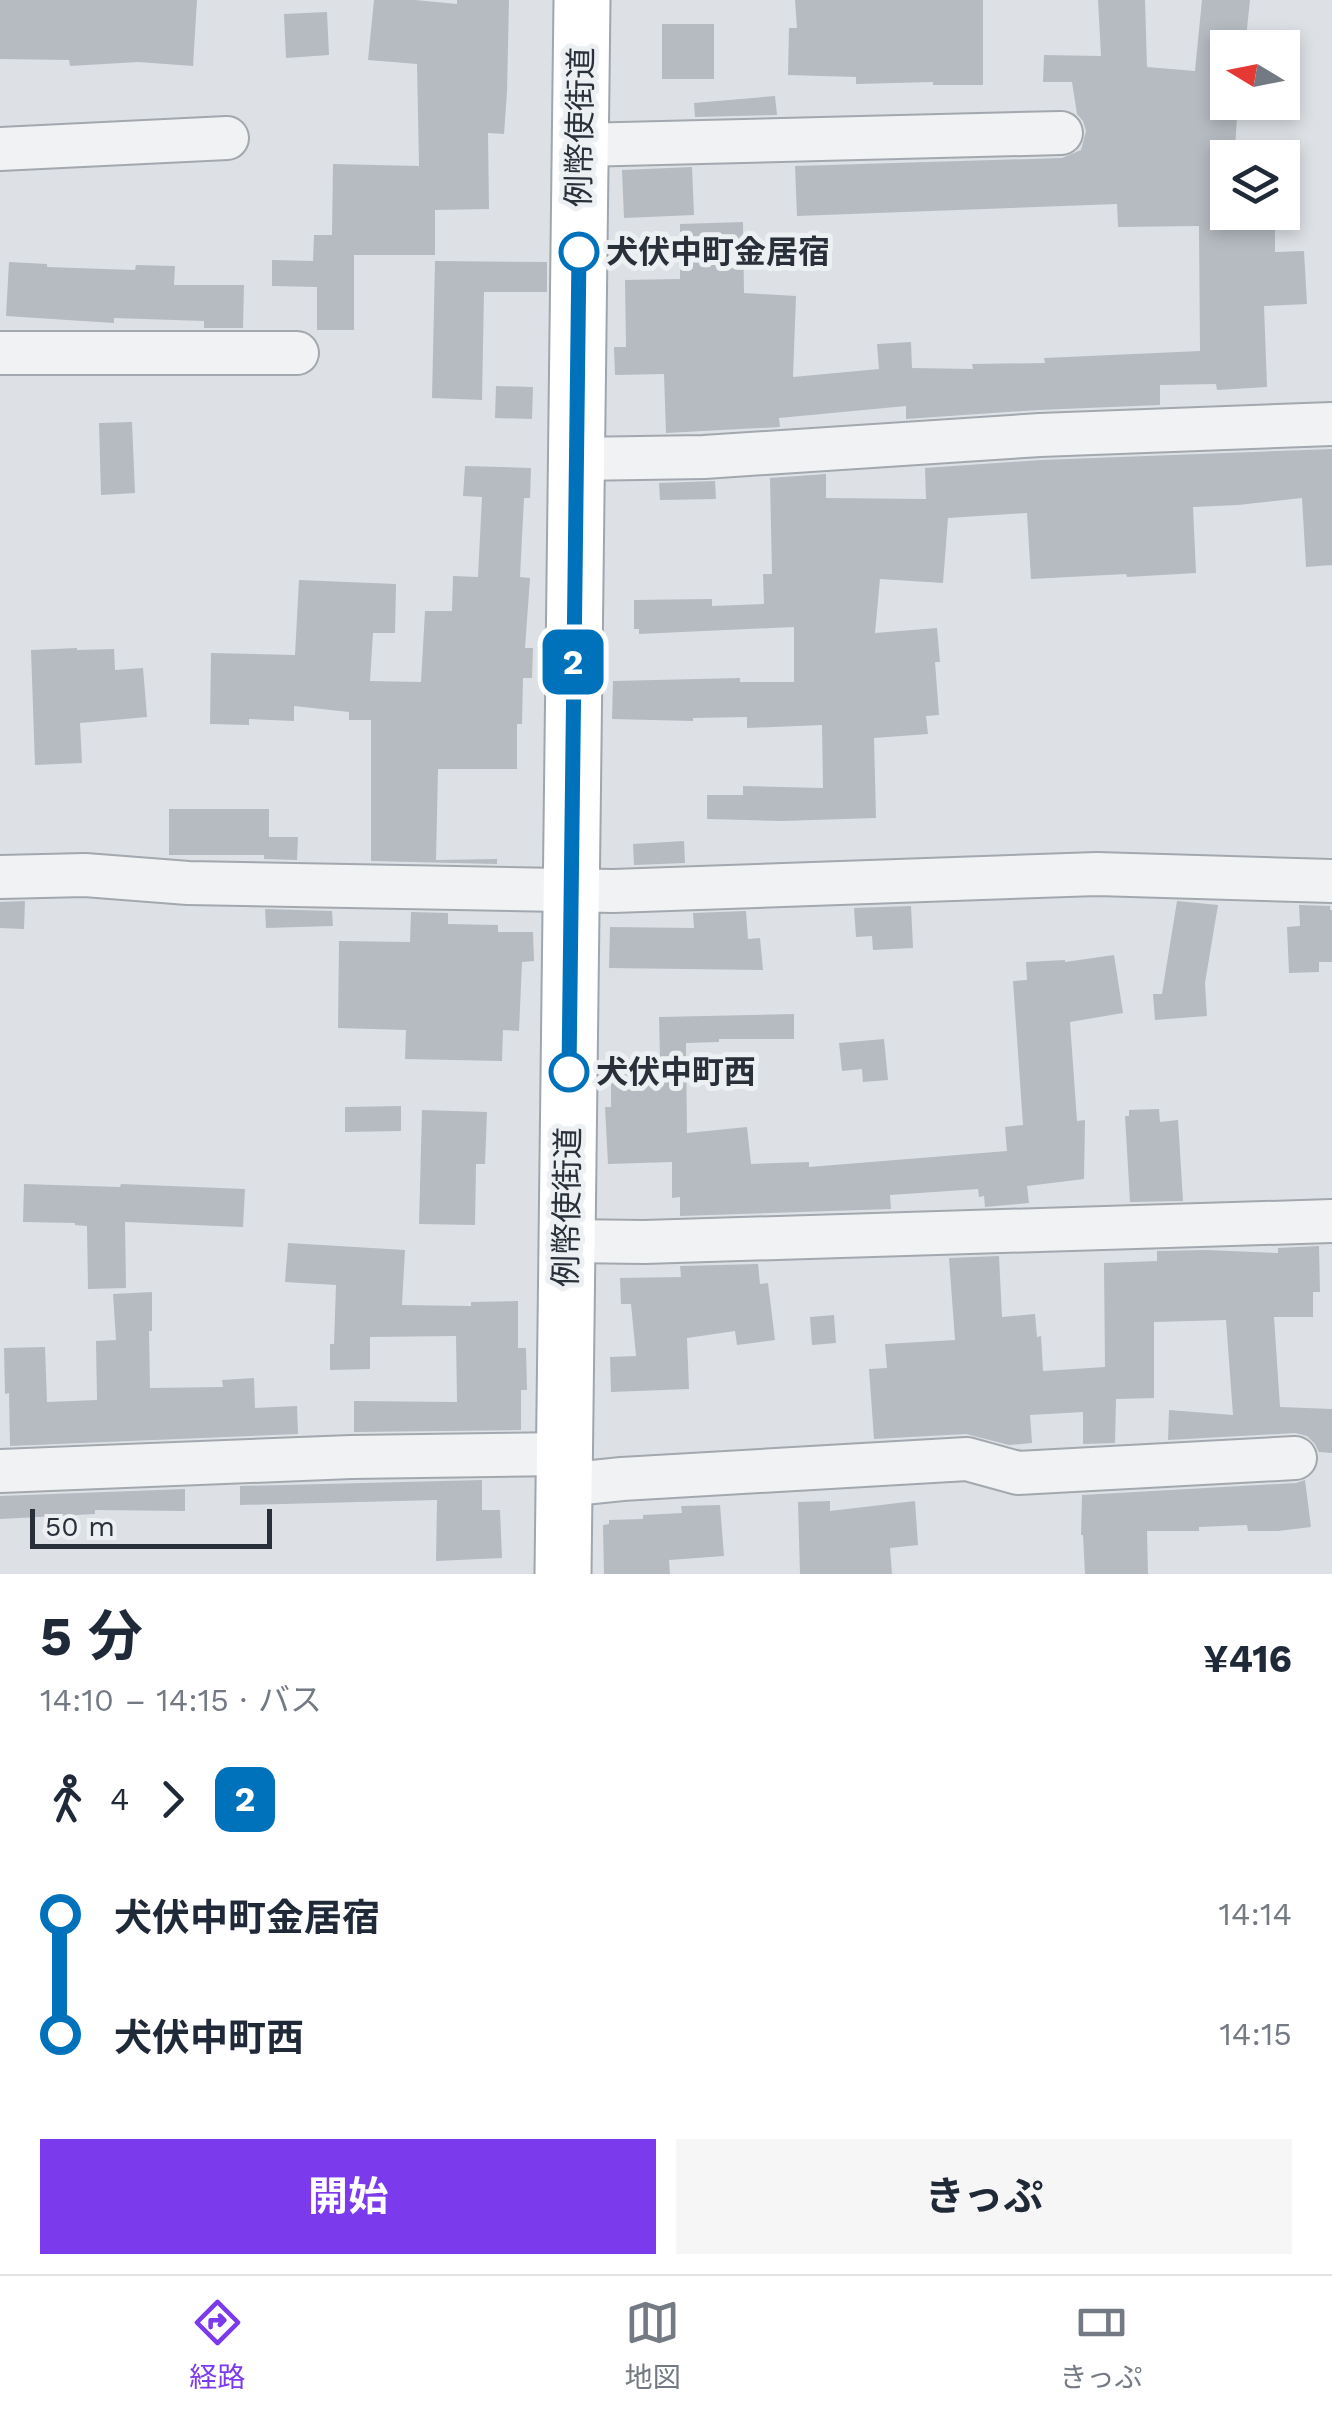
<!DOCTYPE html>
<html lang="ja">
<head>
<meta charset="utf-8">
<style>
	:root { --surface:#fff; --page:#f6f6f7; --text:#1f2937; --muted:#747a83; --line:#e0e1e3; --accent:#7c3aed }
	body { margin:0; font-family:"Work Sans","Noto Sans JP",sans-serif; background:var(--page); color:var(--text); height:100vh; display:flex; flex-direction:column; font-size:38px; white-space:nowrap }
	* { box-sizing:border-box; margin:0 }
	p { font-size:32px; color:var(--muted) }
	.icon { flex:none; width:55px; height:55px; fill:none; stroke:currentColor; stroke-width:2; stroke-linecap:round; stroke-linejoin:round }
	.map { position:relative; height:1574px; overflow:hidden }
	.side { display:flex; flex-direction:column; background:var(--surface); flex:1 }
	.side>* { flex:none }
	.badge { padding:0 20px; border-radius:15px; font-size:35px; line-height:65px }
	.needle { width:65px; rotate:280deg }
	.controls { position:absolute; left:1210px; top:30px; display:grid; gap:20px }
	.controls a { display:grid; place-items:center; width:90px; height:90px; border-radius:0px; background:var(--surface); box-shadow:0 5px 15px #0003; font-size:50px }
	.scale { position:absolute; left:30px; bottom:25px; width:242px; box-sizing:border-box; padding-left:10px; border:5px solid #29303a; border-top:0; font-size:28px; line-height:35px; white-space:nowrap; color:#29303a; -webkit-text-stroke:8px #ecf0f3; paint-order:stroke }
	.map>.badge { position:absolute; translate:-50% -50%; box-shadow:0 0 0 5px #fff }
	.legs { display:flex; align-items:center; gap:15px; height:110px; padding:0 40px; font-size:32px }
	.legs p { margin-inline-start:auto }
	.summary { display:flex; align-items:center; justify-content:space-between; height:170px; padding:0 40px }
	h1 { font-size:55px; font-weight:700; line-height:75px }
	.button { display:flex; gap:20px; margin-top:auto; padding:20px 40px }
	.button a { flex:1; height:115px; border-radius:0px; background:var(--accent); color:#fff; font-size:40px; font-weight:700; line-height:115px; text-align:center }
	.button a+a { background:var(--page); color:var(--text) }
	ul { padding:0 40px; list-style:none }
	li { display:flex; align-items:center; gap:35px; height:120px; font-size:38px }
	li i { display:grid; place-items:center; width:15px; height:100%; margin:0 12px; background:currentColor }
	li i::after { content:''; width:25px; height:25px; margin:-12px; border:8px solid; border-radius:50%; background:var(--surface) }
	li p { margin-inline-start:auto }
	li:first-child i { background:linear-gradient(#0000 50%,currentColor 0) }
	li:last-child i { background:linear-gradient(currentColor 50%,#0000 0) }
	.tab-bar { display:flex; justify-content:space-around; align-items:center; height:140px; border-top:2px solid var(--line); background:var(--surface); font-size:28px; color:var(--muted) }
	.tab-bar a { display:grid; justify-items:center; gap:5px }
	.tab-bar .current { color:var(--accent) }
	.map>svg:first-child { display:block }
	.building { fill:#b5bbc1 }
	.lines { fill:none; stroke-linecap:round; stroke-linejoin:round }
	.minor-casing { stroke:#a3a8ae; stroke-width:46 }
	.major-casing { stroke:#9ea6af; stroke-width:59 }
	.minor { stroke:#f0f2f4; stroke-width:42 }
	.major { stroke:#fff; stroke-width:55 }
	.line-1-casing { stroke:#fff; stroke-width:22 }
	.line-1 { stroke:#0072bc; stroke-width:15 }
	.stop-1-dot { fill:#fff; stroke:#0072bc; stroke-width:5 }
	.labels { text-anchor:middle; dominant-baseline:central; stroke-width:10; stroke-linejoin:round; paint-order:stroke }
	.street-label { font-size:32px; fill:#29303a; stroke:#ecf0f3 }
	.stop-label { font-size:32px; font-weight:bold; fill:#29303a; stroke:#ecf0f3; text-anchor:start }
</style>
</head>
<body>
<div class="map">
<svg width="1332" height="1574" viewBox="0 0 1332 1574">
	<rect width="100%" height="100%" fill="#dde1e5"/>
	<g class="building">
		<polygon points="0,0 197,0 193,66 138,62 70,66 69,60 0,59"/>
		<polygon points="374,0 415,0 457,4 457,0 509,0 507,92 504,134 488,133 489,209 435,210 435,255 354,255 354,330 317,330 317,287 272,286 272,260 313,261 314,235 332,235 333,164 419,166 417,64 368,60"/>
		<polygon points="795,0 983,0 983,85 933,85 933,82 856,84 856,77 788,75 789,28 797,28"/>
		<polygon points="1098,0 1145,0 1147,67 1195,71 1202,0 1250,0 1245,48 1228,48 1228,102 1238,102 1235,148 1218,147 1215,212 1275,212 1275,252 1304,251 1307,304 1264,306 1267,387 1217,390 1216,384 1160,385 1160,405 1038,410 906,419 906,406 779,418 780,427 666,433 664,374 615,375 614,347 626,347 625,280 680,279 680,224 743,222 744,293 796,296 793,377 879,369 877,344 911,342 912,368 973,369 972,364 1045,363 1044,358 1200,351 1199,226 1118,227 1117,204 797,216 795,166 1062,158 1081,150 1086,131 1083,121 1077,114 1072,82 1043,82 1044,55 1101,56"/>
		<polygon points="327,12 329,55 286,58 284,14"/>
		<rect x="662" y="24" width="52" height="55"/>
		<polygon points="775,96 777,115 695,117 694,103"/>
		<polygon points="692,167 694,215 624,218 622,170"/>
		<polygon points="435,261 547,262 547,292 484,292 482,400 432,398"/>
		<polygon points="9,262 47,264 47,267 135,270 136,265 175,266 174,285 244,285 243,328 204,328 204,321 114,318 114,323 6,316"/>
		<polygon points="496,386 533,387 532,419 495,418"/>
		<polygon points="132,422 135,493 101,495 99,423"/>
		<polygon points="1332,449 1332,565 1306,567 1302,498 1238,505 1193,507 1196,573 1127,577 1126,574 1031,579 1027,513 948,518 943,583 880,579 875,633 937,628 940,662 935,662 939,715 926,716 928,734 874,738 876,818 781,821 707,819 707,795 743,795 743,786 823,788 822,725 747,728 747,717 693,718 693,721 612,719 613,681 740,678 740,682 794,682 794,627 639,634 639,629 634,629 634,600 712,599 712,606 764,604 763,574 772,574 770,478 826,474 826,498 926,499 925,468 1041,460"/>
		<polygon points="465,466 531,468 530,498 524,498 520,577 530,578 525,648 533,648 532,678 523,678 522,724 517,724 517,769 438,769 436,860 497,859 497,864 371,861 371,720 349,720 349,712 294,706 294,721 249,719 249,725 210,724 211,653 295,655 299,580 396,584 395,633 373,633 370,681 421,682 425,611 452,611 453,576 478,577 482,497 463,496"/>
		<polygon points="715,481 716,499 660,500 659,483"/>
		<polygon points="77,648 77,650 114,649 115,670 143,668 147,717 80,723 82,763 35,765 31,650"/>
		<polygon points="169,809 269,809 269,837 298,837 297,860 264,859 264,855 169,855"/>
		<polygon points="684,841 685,863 634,865 633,844"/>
		<polygon points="25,901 24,929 0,928 0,902"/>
		<polygon points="1177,901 1218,905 1205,983 1207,1016 1155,1020 1153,994 1162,994"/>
		<polygon points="1299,905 1330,906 1330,910 1332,910 1332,962 1319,962 1319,972 1289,973 1287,927 1300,926"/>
		<polygon points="911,906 913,948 873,950 872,936 856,937 854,908"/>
		<polygon points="265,909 332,911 333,926 266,928"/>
		<polygon points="746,911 748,939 760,938 763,970 609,968 610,927 694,928 693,913"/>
		<polygon points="411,912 448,913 448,924 498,925 498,932 533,932 534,961 522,962 519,1031 503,1030 502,1061 405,1059 406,1030 338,1028 339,941 410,942"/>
		<polygon points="1114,955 1123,1013 1070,1022 1077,1121 1085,1120 1084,1179 1027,1186 1029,1203 985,1207 984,1196 979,1197 978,1189 890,1195 891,1209 680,1216 680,1197 672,1198 672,1162 608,1164 605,1107 611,1107 611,1058 660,1058 659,1017 794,1014 794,1039 719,1039 719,1042 686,1043 687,1133 747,1127 751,1164 809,1162 809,1167 1007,1151 1005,1127 1023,1125 1013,981 1027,980 1026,962 1065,960 1065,962"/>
		<polygon points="884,1039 888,1080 863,1082 862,1069 842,1071 839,1043"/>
		<polygon points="401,1106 401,1131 345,1132 345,1107"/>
		<polygon points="1159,1109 1160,1122 1178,1120 1183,1201 1130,1202 1125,1116 1129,1116 1129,1110"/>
		<polygon points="422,1110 487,1112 485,1164 476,1164 475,1225 419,1224"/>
		<polygon points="24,1184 120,1187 121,1184 245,1189 243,1227 125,1222 126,1288 88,1289 87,1226 75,1225 75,1223 23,1222"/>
		<polygon points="288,1243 405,1250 402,1305 471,1306 471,1302 518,1301 518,1348 526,1348 527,1390 521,1390 521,1430 354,1432 354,1401 457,1402 456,1336 370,1337 370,1369 330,1370 330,1344 334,1344 336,1285 285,1282"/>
		<polygon points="1319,1246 1320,1292 1313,1292 1313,1317 1274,1317 1280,1407 1332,1409 1332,1453 1319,1452 1315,1444 1307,1436 1295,1433 1168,1440 1169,1410 1233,1415 1226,1320 1154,1322 1154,1398 1116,1399 1115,1443 1083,1444 1083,1412 1030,1415 1032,1443 1009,1445 966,1434 874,1439 869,1369 887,1368 885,1344 955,1340 949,1258 999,1256 1002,1317 1035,1314 1037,1337 1041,1336 1043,1371 1105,1367 1104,1263 1157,1261 1157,1251 1206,1250 1278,1253 1278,1248"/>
		<polygon points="758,1264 760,1284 768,1283 775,1340 737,1345 735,1331 687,1338 689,1389 611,1392 610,1357 636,1356 631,1304 621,1304 620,1278 681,1277 680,1266"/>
		<polygon points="152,1292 152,1331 149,1331 150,1388 223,1387 222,1380 254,1378 255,1408 297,1406 298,1434 10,1446 9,1393 5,1394 4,1348 45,1347 47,1402 97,1400 96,1341 116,1340 113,1294"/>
		<polygon points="834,1315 836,1343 812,1345 810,1317"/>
		<polygon points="482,1480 482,1510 500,1510 502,1558 436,1561 437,1500 240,1505 240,1486"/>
		<polygon points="1305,1480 1311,1527 1278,1531 1248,1531 1247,1525 1199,1527 1199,1531 1147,1531 1148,1574 1085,1574 1083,1535 1081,1535 1082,1495 1296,1483"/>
		<polygon points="185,1489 185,1511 95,1510 95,1514 0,1519 0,1496"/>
		<polygon points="830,1501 830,1511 915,1501 918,1545 890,1548 892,1574 800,1574 798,1502"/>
		<polygon points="720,1505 724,1556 669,1560 670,1574 604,1574 603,1525 609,1524 609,1520 643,1519 643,1515 682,1513 681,1506"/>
	</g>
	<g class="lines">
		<defs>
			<g id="minor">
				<polyline points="580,145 1061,133"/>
				<polyline points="0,149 227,138"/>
				<polyline points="0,353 297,353"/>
				<polyline points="576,459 704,457 1040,435 1332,424"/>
				<polyline points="0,877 85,875 188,883 613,891 1097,874 1332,881"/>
				<polyline points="567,1241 644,1242 1332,1221"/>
				<polyline points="0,1471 351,1457 564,1454"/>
				<polyline points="564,1485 622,1479 967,1459 1018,1473 1295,1458"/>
			</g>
			<polyline id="major" points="563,1574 582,0"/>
		</defs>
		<use href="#minor" class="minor-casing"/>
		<use href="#major" class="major-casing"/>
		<use href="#minor" class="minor"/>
		<use href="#major" class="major"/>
	</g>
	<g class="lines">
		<defs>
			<polyline id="line-1" points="569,1072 579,252"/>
		</defs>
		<use href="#line-1" class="line-1-casing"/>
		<use href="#line-1" class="line-1"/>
	</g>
	<g class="stop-1-dot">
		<circle cx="579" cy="252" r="18"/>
		<circle cx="569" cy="1072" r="18"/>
	</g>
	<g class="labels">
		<g class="street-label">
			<text transform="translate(580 127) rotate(-89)">例幣使街道</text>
			<text transform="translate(567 1207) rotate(-89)">例幣使街道</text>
		</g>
		<g class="stop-label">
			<text x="606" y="252">犬伏中町金居宿</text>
			<text x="596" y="1072">犬伏中町西</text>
		</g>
	</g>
</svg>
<div class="controls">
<a><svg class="needle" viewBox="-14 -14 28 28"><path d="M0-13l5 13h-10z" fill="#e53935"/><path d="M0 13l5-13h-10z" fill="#747a83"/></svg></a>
<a><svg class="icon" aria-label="layers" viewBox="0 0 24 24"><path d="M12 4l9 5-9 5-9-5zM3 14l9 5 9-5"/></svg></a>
</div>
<div class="scale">50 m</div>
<b class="badge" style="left:573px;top:662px;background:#0072bc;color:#fff">2</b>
</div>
<section class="side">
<div class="summary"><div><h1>5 分</h1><p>14:10 – 14:15 · バス</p></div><b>¥416</b></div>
<div class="legs"><svg class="icon" aria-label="walk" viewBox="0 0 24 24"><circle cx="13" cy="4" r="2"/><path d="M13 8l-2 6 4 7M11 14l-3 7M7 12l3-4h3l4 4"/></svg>4<svg class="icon" aria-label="forward" viewBox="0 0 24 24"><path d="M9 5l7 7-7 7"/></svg><b class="badge" style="background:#0072bc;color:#fff">2</b></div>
<ul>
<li><i style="color:#0072bc"></i><b>犬伏中町金居宿</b><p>14:14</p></li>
<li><i style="color:#0072bc"></i><b>犬伏中町西</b><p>14:15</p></li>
</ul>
<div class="button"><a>開始</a><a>きっぷ</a></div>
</section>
<nav class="tab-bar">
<a class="current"><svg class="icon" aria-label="directions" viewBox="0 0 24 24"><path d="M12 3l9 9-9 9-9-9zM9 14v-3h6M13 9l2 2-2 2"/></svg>経路</a>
<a><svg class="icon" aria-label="map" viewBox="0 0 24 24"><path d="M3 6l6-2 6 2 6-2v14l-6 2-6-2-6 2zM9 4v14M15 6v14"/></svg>地図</a>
<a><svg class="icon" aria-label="tickets" viewBox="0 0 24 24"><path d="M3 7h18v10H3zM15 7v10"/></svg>きっぷ</a>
</nav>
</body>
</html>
